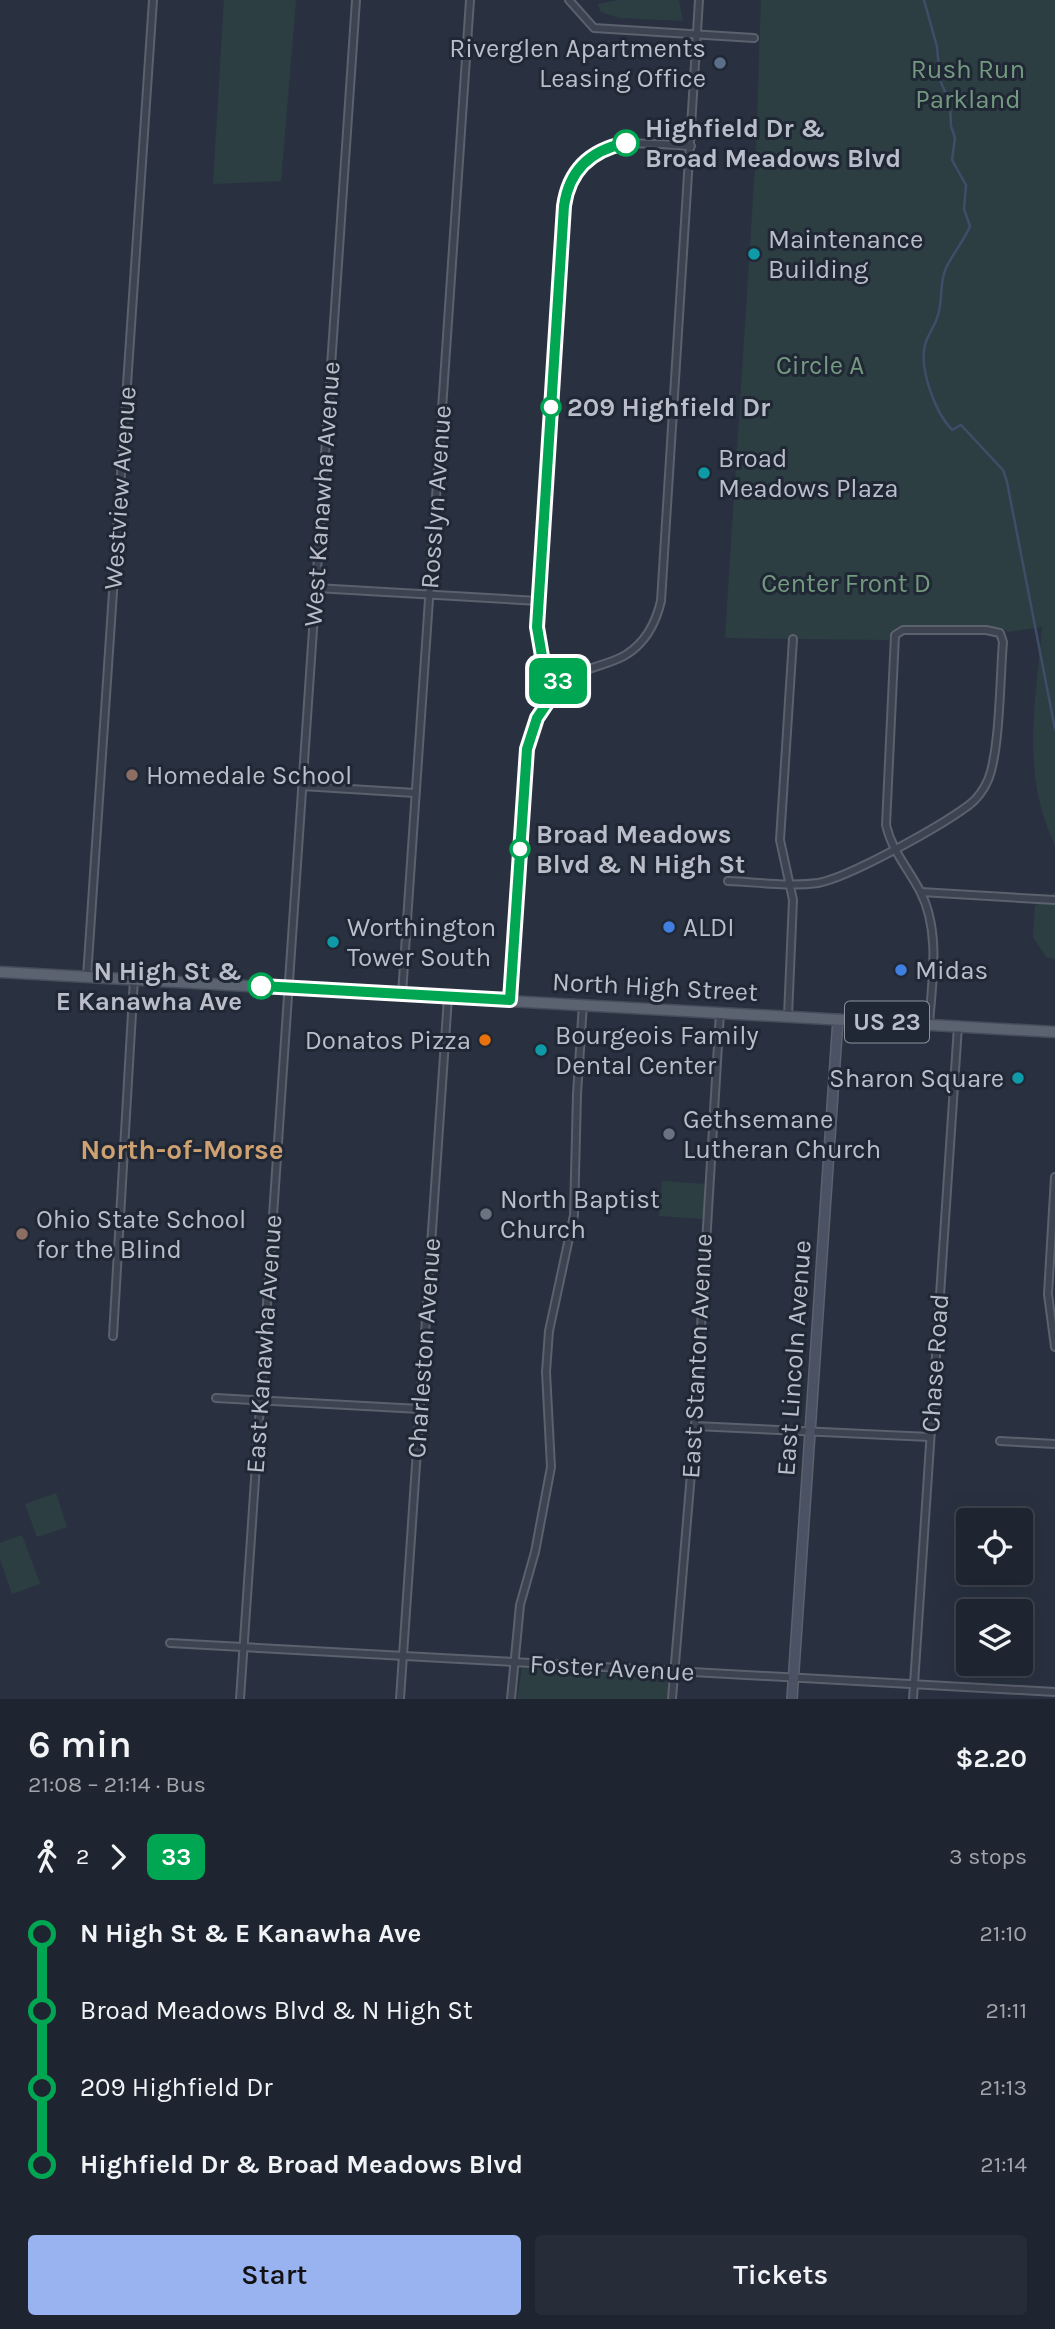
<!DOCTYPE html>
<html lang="en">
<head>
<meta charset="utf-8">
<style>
	:root { --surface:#1f2530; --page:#272d38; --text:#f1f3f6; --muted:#a1a5ab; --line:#3c424c; --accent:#99b3f0 }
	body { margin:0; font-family:Karla,sans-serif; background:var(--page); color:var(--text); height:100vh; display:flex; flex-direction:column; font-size:26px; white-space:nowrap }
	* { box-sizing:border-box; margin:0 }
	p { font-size:23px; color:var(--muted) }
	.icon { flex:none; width:38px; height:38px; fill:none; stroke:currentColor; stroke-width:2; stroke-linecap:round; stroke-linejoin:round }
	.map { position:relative; height:1699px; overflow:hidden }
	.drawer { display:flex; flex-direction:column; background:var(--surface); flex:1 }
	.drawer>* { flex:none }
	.badge { padding:0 14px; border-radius:10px; font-size:24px; line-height:46px }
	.controls { position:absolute; left:956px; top:1508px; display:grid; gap:14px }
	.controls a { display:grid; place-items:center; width:77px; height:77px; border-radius:7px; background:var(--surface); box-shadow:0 7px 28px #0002,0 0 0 2px var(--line); font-size:35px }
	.map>.badge { position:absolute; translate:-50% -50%; box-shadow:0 0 0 4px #fff }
	.legs { display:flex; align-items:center; gap:10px; height:77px; padding:0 28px; font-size:23px }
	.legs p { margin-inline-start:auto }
	.headline { display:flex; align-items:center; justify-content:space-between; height:119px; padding:0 28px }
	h1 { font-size:38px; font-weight:600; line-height:52px }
	.primary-button { display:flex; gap:14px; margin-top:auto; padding:14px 28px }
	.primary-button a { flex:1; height:80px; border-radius:7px; background:var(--accent); color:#111; font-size:28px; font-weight:600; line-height:80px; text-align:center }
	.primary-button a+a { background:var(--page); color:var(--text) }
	ul { padding:0 28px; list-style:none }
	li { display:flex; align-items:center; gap:24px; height:77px; font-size:26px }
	li i { display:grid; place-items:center; width:10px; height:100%; margin:0 9px; background:currentColor }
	li i::after { content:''; width:18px; height:18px; margin:-9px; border:5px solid; border-radius:50%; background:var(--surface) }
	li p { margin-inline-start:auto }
	li:first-child i { background:linear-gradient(#0000 50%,currentColor 0) }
	li:last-child i { background:linear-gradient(currentColor 50%,#0000 0) }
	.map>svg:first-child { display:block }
	.green { fill:#2c3e42 }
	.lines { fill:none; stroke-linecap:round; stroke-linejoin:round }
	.stream { stroke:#404d68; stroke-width:2.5 }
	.street-casing { stroke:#5b616d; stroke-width:10 }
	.secondary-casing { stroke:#5b616d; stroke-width:12 }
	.primary-casing { stroke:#464c59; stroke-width:13 }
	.street { stroke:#3d4350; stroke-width:6 }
	.secondary { stroke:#4b5263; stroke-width:9 }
	.primary { stroke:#5b6270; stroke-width:10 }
	.line-1-casing { stroke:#fff; stroke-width:16 }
	.line-1 { stroke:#00a651; stroke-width:10 }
	.service-dot { fill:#5c6f8a; stroke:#212835; stroke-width:2.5 }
	.stop-1-dot { fill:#fff; stroke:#00a651; stroke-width:3.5 }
	.culture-dot { fill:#0f9aa8; stroke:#212835; stroke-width:2.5 }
	.education-dot { fill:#8d6e63; stroke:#212835; stroke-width:2.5 }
	.shop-dot { fill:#3f7fe0; stroke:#212835; stroke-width:2.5 }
	.food-dot { fill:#e8710a; stroke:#212835; stroke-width:2.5 }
	.worship-dot { fill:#6b7280; stroke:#212835; stroke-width:2.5 }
	.labels { text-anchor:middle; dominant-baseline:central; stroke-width:6; stroke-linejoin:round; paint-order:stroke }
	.shield { fill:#212835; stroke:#8c919d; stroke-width:2 }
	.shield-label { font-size:24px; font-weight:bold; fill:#babeca }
	.poi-label { font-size:26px; fill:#babeca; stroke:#212835; text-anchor:start }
	.park-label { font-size:26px; fill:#73997f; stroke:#212835 }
	.stop-label { font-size:26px; font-weight:bold; fill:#babeca; stroke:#212835; text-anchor:start }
	.street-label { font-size:26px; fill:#babeca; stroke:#212835 }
	.neighbourhood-label { font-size:28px; font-weight:bold; fill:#cda171; stroke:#212835 }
</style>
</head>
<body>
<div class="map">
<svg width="1055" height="1699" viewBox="0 0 1055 1699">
	<rect width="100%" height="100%" fill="#293140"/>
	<g class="green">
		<polygon points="224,0 296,0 281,181 213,184"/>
		<polygon points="619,0 679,0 683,21 620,18 601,12 598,4"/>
		<path d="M761,0H1055V845C1020,772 1036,705 1042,627L1008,632L1000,627L899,626L891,631L889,640L725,638L756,152Z"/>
		<polygon points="1055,892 1055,959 1046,957 1033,937 1035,906"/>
		<polygon points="662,1181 705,1184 703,1219 659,1216"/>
		<polygon points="56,1493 67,1527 37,1537 25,1504"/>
		<polygon points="22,1535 40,1584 12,1594 0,1559 0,1543"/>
		<polygon points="522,1668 666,1677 669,1681 668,1699 517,1699"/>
	</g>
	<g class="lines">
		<path class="stream" d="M924,0L937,47L940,80L950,103L951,126L955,138L952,160L966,185L964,209L970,226C964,241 953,253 946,268C939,284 943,299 938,315C935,326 928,334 925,345C919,369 935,412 952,430L961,425L1003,470L1007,482L1055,729"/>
		<defs>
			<g id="street">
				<polyline points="569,0 594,28 754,38"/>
				<polyline points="316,588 538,601"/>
				<path d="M560,684L543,662L537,627L565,196C588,132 635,143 691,146"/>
				<polyline points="302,786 415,793"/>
				<path d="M728,881C757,882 788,887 818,883C850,877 941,826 969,805C977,799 984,789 988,780C1000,751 1000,676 1003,642L1000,633L986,630H903L895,635L886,825C892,851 908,868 920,891C941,931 932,982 929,1024"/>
				<polyline points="921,892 1055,900"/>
				<polyline points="87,977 153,0"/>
				<polyline points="402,994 470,0"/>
				<path d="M510,1000L527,758C530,722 548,686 582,672C596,665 614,663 627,654C646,642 656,622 661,601L699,0"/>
				<polyline points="788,1016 793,900 780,840 793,639"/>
				<polyline points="1055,1177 1048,1294 1055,1347"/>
				<polyline points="113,1336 134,979"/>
				<polyline points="216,1398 420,1409"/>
				<polyline points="695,1426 930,1437"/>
				<polyline points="1000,1441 1055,1444"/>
				<polyline points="170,1643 1055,1692"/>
				<polyline points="240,1699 356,0"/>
				<polyline points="400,1699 448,997"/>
				<polyline points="511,1699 520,1605 535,1552 551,1467 546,1372 549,1331 574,1215 577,1094 583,1004"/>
				<polyline points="672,1699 695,1426 720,1012"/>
				<polyline points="913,1699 958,1026"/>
			</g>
			<polyline id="secondary" points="792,1699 838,1019"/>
			<polyline id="primary" points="0,972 1055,1032"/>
		</defs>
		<use href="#street" class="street-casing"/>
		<use href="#secondary" class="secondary-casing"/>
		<use href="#primary" class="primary-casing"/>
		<use href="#street" class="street"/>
		<use href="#secondary" class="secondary"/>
		<use href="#primary" class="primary"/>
	</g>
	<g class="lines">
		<defs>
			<path id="line-1" d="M261,986L510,1000L527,749L537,718L560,684L543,662L537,627L564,206C569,170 591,150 626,143"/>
		</defs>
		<use href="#line-1" class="line-1-casing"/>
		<use href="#line-1" class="line-1"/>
	</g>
	<circle class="service-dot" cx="720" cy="63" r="7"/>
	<g class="stop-1-dot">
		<circle cx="626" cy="143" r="12"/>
		<circle cx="551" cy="407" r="9"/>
		<circle cx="520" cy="849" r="9"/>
		<circle cx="261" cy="986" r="12"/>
	</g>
	<g class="culture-dot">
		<circle cx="754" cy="254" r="7"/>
		<circle cx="704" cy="473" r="7"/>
		<circle cx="333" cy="942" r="7"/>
		<circle cx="541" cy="1050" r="7"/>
		<circle cx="1018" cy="1078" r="7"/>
	</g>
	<g class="education-dot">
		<circle cx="132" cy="775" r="7"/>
		<circle cx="22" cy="1234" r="7"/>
	</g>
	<g class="shop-dot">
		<circle cx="669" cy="927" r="7"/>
		<circle cx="901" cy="970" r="7"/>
	</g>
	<circle class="food-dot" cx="485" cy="1040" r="7"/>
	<g class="worship-dot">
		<circle cx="669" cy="1134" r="7"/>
		<circle cx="486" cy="1214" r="7"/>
	</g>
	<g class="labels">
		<rect class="shield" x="845" y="1001.5" width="84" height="41" rx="5"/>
		<g class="shield-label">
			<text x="887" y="1022">US 23</text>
		</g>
		<g class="poi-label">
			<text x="706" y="48" text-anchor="end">Riverglen Apartments<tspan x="706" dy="30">Leasing Office</tspan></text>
			<text x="768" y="239">Maintenance<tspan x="768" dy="30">Building</tspan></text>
			<text x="718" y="458">Broad<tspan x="718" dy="30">Meadows Plaza</tspan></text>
			<text x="146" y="775">Homedale School</text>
			<text x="347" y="927">Worthington<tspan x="347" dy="30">Tower South</tspan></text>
			<text x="683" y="927">ALDI</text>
			<text x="915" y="970">Midas</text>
			<text x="555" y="1035">Bourgeois Family<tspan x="555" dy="30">Dental Center</tspan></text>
			<text x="471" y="1040" text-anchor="end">Donatos Pizza</text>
			<text x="1004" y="1078" text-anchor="end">Sharon Square</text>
			<text x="683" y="1119">Gethsemane<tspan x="683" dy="30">Lutheran Church</tspan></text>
			<text x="500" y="1199">North Baptist<tspan x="500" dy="30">Church</tspan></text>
			<text x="36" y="1219">Ohio State School<tspan x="36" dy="30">for the Blind</tspan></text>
		</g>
		<g class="park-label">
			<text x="968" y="69">Rush Run<tspan x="968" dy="30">Parkland</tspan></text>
			<text x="820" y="365">Circle A</text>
			<text x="846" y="583">Center Front D</text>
		</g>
		<g class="stop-label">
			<text x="645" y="128">Highfield Dr &amp;<tspan x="645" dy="30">Broad Meadows Blvd</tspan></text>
			<text x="567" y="407">209 Highfield Dr</text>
			<text x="536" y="834">Broad Meadows<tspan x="536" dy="30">Blvd &amp; N High St</tspan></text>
			<text x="242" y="971" text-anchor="end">N High St &amp;<tspan x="242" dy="30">E Kanawha Ave</tspan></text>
		</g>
		<g class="street-label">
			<text transform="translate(120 488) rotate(-86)">Westview Avenue</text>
			<text transform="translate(322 494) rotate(-86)">West Kanawha Avenue</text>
			<text transform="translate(436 497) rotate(-86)">Rosslyn Avenue</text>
			<text transform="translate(655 987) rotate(3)">North High Street</text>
			<text transform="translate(264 1344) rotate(-86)">East Kanawha Avenue</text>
			<text transform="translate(424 1348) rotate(-86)">Charleston Avenue</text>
			<text transform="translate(697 1356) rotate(-87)">East Stanton Avenue</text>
			<text transform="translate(794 1358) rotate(-86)">East Lincoln Avenue</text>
			<text transform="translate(935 1363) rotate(-86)">Chase Road</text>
			<text transform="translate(612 1668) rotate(3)">Foster Avenue</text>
		</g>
		<g class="neighbourhood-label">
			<text x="182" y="1149">North-of-Morse</text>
		</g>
	</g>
</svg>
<div class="controls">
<a><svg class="icon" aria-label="locate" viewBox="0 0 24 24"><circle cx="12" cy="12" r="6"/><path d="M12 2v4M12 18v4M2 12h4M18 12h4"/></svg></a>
<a><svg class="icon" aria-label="layers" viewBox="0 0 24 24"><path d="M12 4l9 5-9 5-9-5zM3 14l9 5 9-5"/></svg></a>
</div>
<b class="badge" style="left:558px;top:681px;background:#00a651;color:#fff">33</b>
</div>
<section class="drawer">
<div class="headline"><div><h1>6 min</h1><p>21:08 – 21:14 · Bus</p></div><b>$2.20</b></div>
<div class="legs"><svg class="icon" aria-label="walk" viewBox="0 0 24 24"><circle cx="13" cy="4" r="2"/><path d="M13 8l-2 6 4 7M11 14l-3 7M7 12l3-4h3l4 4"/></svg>2<svg class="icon" aria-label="forward" viewBox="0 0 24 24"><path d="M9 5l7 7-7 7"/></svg><b class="badge" style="background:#00a651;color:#fff">33</b><p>3 stops</p></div>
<ul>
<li><i style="color:#00a651"></i><b>N High St &amp; E Kanawha Ave</b><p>21:10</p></li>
<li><i style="color:#00a651"></i><span>Broad Meadows Blvd &amp; N High St</span><p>21:11</p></li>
<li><i style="color:#00a651"></i><span>209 Highfield Dr</span><p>21:13</p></li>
<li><i style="color:#00a651"></i><b>Highfield Dr &amp; Broad Meadows Blvd</b><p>21:14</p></li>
</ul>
<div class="primary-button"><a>Start</a><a>Tickets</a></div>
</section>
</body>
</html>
